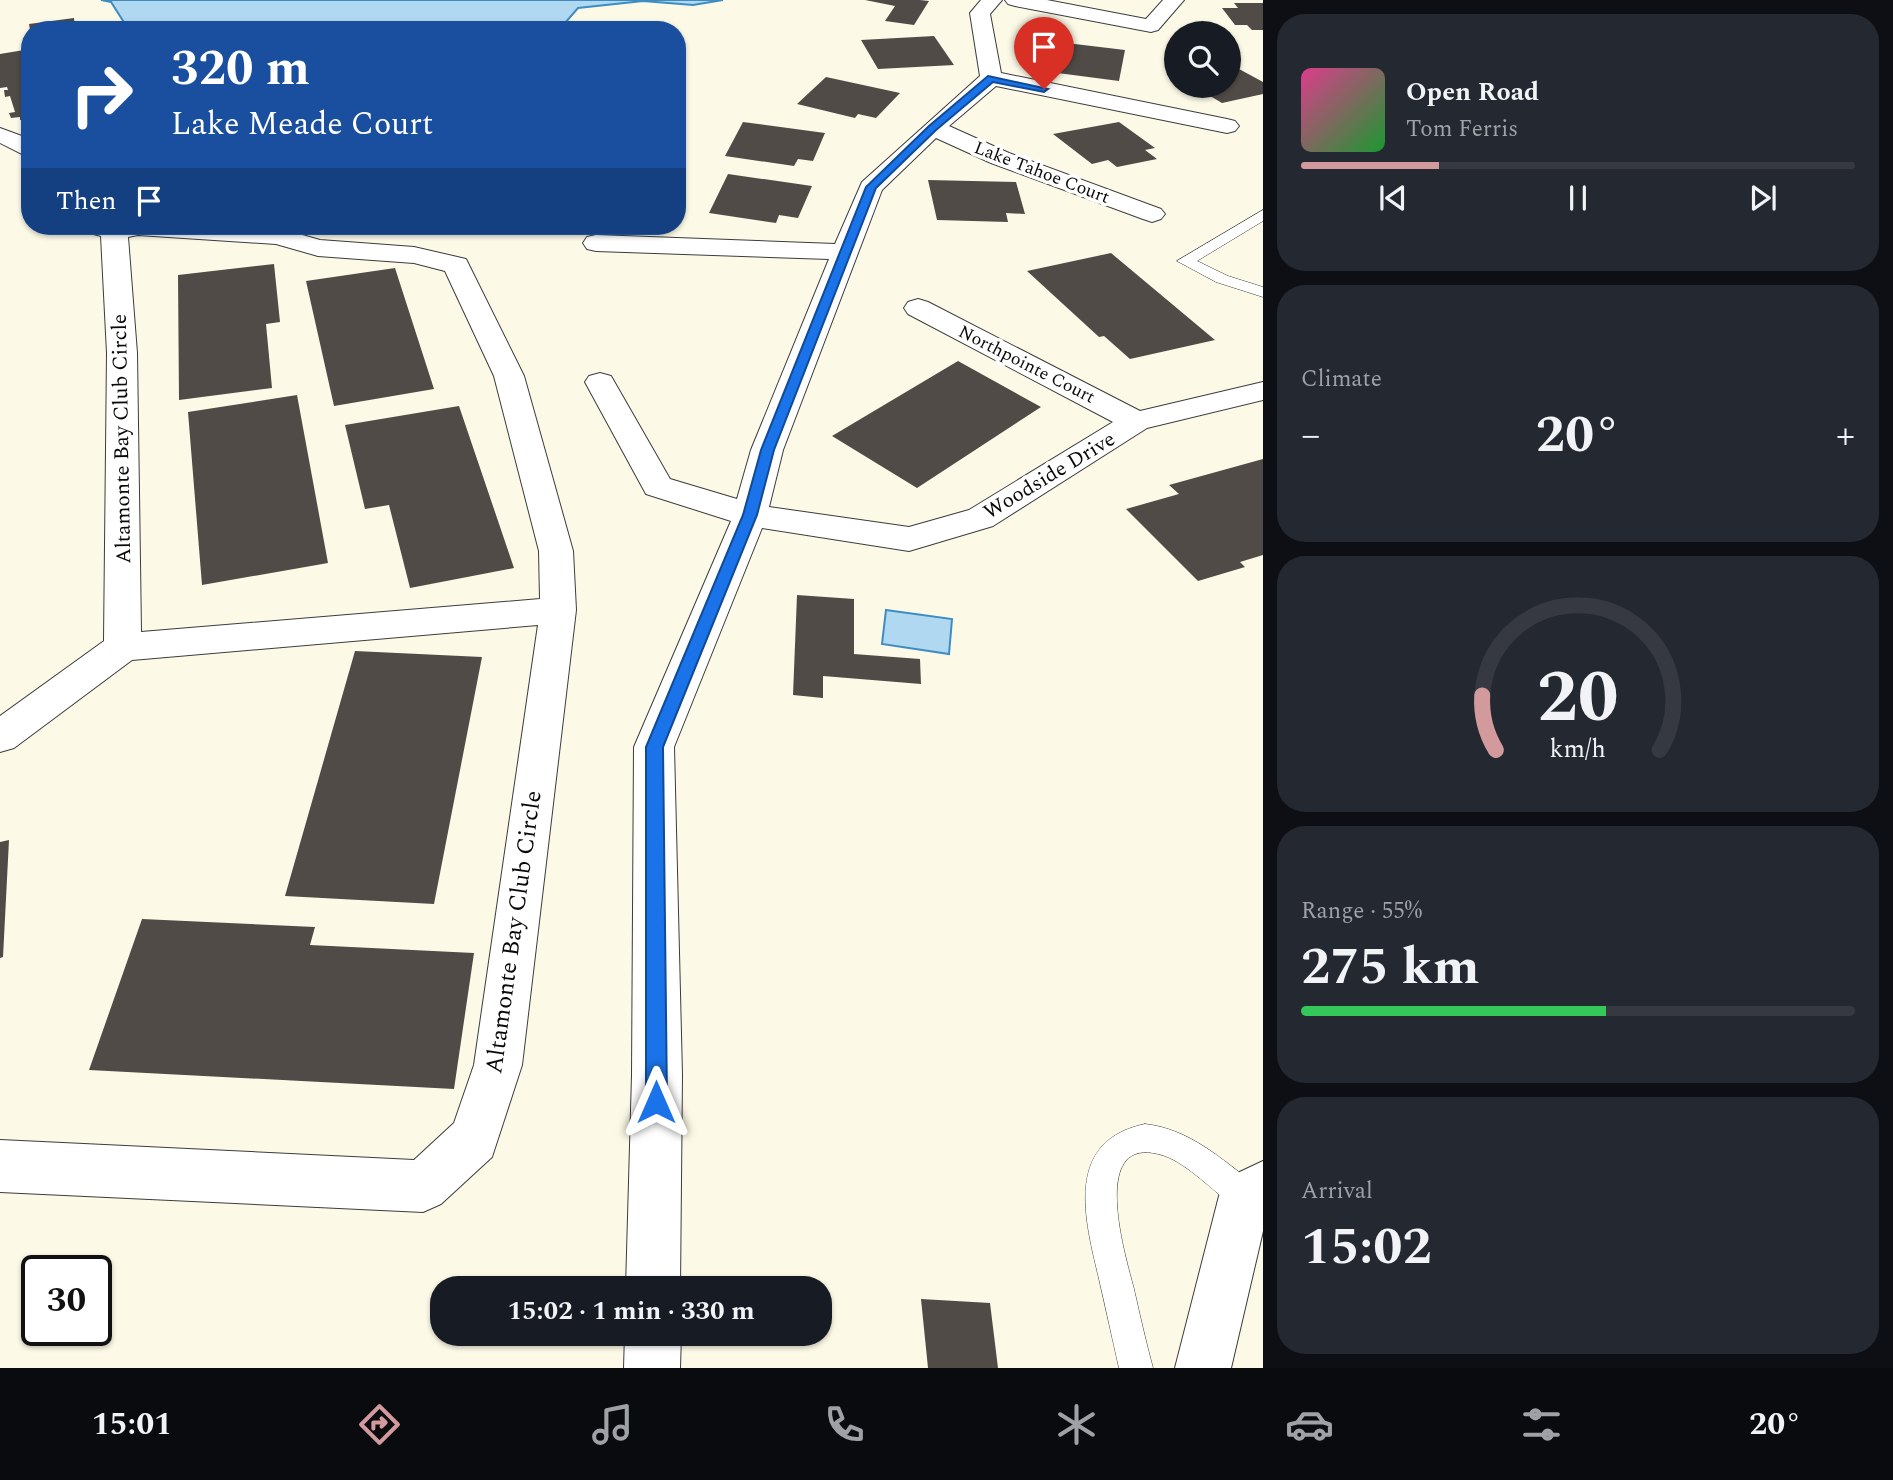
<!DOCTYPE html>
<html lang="en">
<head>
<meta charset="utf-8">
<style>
	:root { --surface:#171b24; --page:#242831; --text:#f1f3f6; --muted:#9ea1a6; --line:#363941; --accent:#d39a9e }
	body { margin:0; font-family:Spectral,serif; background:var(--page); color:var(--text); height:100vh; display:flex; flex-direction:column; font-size:26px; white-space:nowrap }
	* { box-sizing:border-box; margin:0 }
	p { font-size:23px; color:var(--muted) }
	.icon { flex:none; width:38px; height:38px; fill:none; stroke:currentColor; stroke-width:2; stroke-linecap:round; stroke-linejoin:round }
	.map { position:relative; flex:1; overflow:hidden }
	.side { display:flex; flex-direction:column; gap:14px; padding:14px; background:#0d0f14; width:630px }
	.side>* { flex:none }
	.banner { position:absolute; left:21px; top:21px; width:665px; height:214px; border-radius:28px; box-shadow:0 2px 5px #0004; background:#1a4fa0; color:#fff; overflow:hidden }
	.controls { position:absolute; left:1164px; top:21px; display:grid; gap:14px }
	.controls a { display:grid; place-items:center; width:77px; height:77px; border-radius:50%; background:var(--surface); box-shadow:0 2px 5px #0004; font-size:35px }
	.speed { position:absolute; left:21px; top:1255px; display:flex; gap:14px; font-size:35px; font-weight:700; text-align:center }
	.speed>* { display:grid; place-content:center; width:91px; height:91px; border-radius:50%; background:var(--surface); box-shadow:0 2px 5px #0004; line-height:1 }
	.speed .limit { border:4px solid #111; border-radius:10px; background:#fff; color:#111 }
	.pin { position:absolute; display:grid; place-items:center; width:60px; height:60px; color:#fff; margin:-72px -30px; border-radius:50% 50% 50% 0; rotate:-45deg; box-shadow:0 0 7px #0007 }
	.pin .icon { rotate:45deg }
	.me { position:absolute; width:77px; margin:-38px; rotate:0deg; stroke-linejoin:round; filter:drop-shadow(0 0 5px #0008) }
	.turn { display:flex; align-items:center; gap:24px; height:147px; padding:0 35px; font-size:32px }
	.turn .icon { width:91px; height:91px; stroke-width:2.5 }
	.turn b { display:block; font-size:49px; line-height:60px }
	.then { display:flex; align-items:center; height:66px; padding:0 35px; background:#0003; gap:14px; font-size:26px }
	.big { font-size:52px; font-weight:700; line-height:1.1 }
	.side .card { flex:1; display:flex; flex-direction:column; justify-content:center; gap:10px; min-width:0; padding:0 24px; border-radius:28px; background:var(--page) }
	.side .dial { align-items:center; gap:0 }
	.dial svg { height:182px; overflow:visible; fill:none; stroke:var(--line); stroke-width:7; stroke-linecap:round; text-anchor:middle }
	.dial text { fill:var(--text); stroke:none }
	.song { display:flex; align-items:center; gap:21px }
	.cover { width:84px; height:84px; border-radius:10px; background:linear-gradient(135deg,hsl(330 70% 55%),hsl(130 70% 35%)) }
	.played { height:7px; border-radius:4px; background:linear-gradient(90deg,var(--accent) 25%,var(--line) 25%) }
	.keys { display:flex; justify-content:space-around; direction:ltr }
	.heat { display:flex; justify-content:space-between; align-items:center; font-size:38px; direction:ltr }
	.charge { height:10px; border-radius:5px; background:linear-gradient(90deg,#34c759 55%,var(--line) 0) }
	.trip { position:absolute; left:430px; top:1276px; width:402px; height:70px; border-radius:28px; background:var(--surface); box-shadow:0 2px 5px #0004; font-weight:700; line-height:70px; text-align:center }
	.tab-bar { display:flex; height:112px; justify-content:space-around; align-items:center; background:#090b0e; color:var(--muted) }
	.tab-bar .icon { width:49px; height:49px }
	.tab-bar .on { color:var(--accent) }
	.tab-bar b { font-size:32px; color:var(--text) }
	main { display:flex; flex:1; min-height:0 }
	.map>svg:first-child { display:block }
</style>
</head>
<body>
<main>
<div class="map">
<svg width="1263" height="1368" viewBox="0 0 1263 1368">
	<rect width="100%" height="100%" fill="#fdf9e7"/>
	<!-- water -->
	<path fill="#b0d9f1" stroke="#3d8dc2" stroke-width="2" d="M101,0h622l-30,5 -50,-4 -65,7 -19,22h-435l1,-6 -14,-22z
		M886,610l66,9 -3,35 -67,-10z"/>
	<!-- building -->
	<path fill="#514b47" d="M865,0h55l9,1 -15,24 -29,-4 10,-15z
		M1234,3h29v27h-11l-5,-5h-12l-13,-17h16z
		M74,18l1,12h-45l-1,-6z
		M934,36l20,29 -76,4 -17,-29z
		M1058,42l67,8 -6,31 -69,-9z
		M30,49v70l-10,1v-3l-9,1 -2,-5 6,-1 -5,-16 -5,1 -1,-7h4l-1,-3 -7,1v-34z
		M1228,63l35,19v12l-41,9 -29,-17h35z
		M826,77l74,16 -24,25 -18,-4 -3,4 -58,-14z
		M743,122l82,11 -12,28 -15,-2 -4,7 -69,-10z
		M1119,122l36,26 -10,2 12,9 -40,8 -9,-7 -16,4 -39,-30z
		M728,174l84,12 -14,32 -19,-3 -3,8 -67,-10z
		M928,180l88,2 9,32 -19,-1 2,9 -71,-2z
		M391,226h53l-2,4 -51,-2z
		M1111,253l104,87 -85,19 -26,-23 -5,1 -72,-66z
		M274,264l6,58 -14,2 6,64 -93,12 -1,-125z
		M395,268l39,121 -100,17 -28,-125z
		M958,361l83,46 -124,81 -85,-52z
		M297,395l31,168 -126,22 -14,-173z
		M459,406l55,162 -104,20 -21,-83 -24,4 -20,-84z
		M1263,459v96l-23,7 5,5 -47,14 -72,-72 53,-15 -10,-9z
		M797,595l57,4v55l66,5 1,25 -98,-8v22l-30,-3z
		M355,651l127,6 -48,247 -149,-8z
		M9,840l-6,117 -3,1v-116z
		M142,919l173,8 -5,18 164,8 -20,136 -365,-19z
		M921,1299l69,4 8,65h-70z"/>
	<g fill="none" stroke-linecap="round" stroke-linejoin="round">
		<!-- service casing -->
		<g stroke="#3c3c3c" stroke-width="1">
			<path id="service" d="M1263,210v11l-66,40 31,15 35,11v10l-47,-15 -39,-21z
				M1145,1124c45,5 76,35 111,61l4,11 -4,11 -11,4 -11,-4c-19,-15 -47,-43 -69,-51 -79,-27 -39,102 -31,133 6,27 12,53 19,79h-34c-7,-30 -13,-59 -20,-89 -14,-59 -36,-138 46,-155z"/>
		</g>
		<!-- minor casing -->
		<g stroke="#3c3c3c" stroke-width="2">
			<path id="minor" d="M981,0h21l-12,14 11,59 226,46 8,2 4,5 -4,5 -8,2 -231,-47 -47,40 60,27 152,56 4,5 -4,5 -9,3 -9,-3 -152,-56 -55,-25 -54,52 -99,260 -14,57 140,20 60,-17 144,-88 -205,-108 -4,-6 4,-6 10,-3 10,3 212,109 123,-29v18l-116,28 -154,98 -84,25 -147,-23 -88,219 8,328 -2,213h-54l6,-213 2,-328 97,-226 -85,-27 -61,-112 4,-6 11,-3 11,3 59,103 67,20 14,-49 78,-191 -233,-8 -9,-2 -4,-6 4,-6 9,-2 239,9 27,-62 118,-106 -10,-63z
				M1005,0h42l99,19 17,-19h21l-26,30 -7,2 -136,-26 -7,-2z
				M0,128l30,11v19l-30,-15z
				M82,226l196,2 42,12 94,7 52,12 58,117 49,175 3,59 -54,455 -30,92 -51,47 -18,8 -423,-20v-52l414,20 40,-37 20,-58 64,-440 -406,35 -118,88 -14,4v-36l104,-75 3,-288 -6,-117 -15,-4zM138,235l138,9 42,12 96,7 31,8 49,105 45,175 1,48 -399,33 -4,-279 -9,-116z
				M1263,1161v70l-32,137h-56l44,-172 8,-18z
				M625,1334h56l-1,34h-56z"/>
		</g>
		<!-- service -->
		<use href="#service" fill="#fff" fill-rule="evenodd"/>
		<!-- minor -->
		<use href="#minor" fill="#fff" fill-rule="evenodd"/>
	</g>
	<!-- route -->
	<path fill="#1a73e8" stroke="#114b97" stroke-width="2" d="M988,76l60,13 -4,3 -51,-10 -57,48 -60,58 -102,262 -17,65 -94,232 4,355 -3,7 -8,3 -7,-3 -3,-7v-355l97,-232 18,-65 105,-263 63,-61z"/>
	<g text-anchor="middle" stroke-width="7" stroke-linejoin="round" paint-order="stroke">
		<!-- far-street labels -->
		<g font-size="18" fill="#090909" stroke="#fff">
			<text transform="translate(1042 172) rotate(21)" y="6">Lake Tahoe Court</text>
			<text transform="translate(1027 364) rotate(27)" y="6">Northpointe Court</text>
		</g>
		<!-- street labels -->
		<g font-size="21" fill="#090909" stroke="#fff">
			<text transform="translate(121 439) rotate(-91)" y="7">Altamonte Bay Club Circle</text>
			<text transform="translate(1049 475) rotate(-31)" y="7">Woodside Drive</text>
		</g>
		<!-- near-street labels -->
		<g font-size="24" fill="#090909" stroke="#fff">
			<text transform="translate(513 932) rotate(-82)" y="8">Altamonte Bay Club Circle</text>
		</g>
	</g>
</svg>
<div class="controls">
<a><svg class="icon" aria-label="search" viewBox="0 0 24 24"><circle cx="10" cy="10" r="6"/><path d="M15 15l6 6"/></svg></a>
</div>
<div class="speed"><div class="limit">30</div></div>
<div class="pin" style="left:1044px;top:89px;background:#d93025"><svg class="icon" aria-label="arrive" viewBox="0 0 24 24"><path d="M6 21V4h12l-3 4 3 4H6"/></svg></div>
<svg class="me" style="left:656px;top:1102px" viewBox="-20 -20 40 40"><path d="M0-17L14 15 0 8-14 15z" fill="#1a73e8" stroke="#fff" stroke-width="4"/></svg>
<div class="trip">15:02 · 1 min · 330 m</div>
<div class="banner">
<div class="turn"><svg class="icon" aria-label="right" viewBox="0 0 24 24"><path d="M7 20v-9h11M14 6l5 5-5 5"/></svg><div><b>320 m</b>Lake Meade Court</div></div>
<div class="then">Then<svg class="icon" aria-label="arrive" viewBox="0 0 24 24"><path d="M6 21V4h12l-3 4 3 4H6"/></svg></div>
</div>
</div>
<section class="side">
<div class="card">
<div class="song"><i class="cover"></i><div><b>Open Road</b><p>Tom Ferris</p></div></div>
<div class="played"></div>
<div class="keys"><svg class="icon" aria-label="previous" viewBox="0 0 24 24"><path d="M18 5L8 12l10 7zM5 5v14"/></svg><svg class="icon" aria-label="pause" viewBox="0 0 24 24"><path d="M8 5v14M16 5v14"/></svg><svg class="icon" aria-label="next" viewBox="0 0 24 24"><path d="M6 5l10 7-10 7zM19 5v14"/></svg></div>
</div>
<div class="card"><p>Climate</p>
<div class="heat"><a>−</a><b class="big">20°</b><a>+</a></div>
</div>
<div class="card dial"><svg viewBox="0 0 100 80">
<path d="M14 69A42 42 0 1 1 86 69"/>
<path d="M14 69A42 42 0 0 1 8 45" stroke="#d39a9e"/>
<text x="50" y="56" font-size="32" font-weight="700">20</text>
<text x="50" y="72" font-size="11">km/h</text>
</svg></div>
<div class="card"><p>Range · 55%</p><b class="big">275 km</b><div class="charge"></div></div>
<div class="card"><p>Arrival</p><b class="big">15:02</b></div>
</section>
</main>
<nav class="tab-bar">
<b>15:01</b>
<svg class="icon on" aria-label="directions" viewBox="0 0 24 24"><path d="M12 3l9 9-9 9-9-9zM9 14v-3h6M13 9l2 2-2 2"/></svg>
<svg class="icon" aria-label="music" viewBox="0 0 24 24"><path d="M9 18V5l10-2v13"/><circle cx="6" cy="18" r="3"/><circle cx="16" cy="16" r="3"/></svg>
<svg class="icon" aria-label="phone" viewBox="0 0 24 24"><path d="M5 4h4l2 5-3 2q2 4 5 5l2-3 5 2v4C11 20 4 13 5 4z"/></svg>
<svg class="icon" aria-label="climate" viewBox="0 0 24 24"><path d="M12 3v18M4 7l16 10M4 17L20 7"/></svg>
<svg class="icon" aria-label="car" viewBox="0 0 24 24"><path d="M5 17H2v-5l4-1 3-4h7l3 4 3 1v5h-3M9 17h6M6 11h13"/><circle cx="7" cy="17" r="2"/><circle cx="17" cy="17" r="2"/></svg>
<svg class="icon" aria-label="filters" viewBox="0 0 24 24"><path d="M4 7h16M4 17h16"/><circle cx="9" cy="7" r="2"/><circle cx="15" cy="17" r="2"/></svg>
<b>20°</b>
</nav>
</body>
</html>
